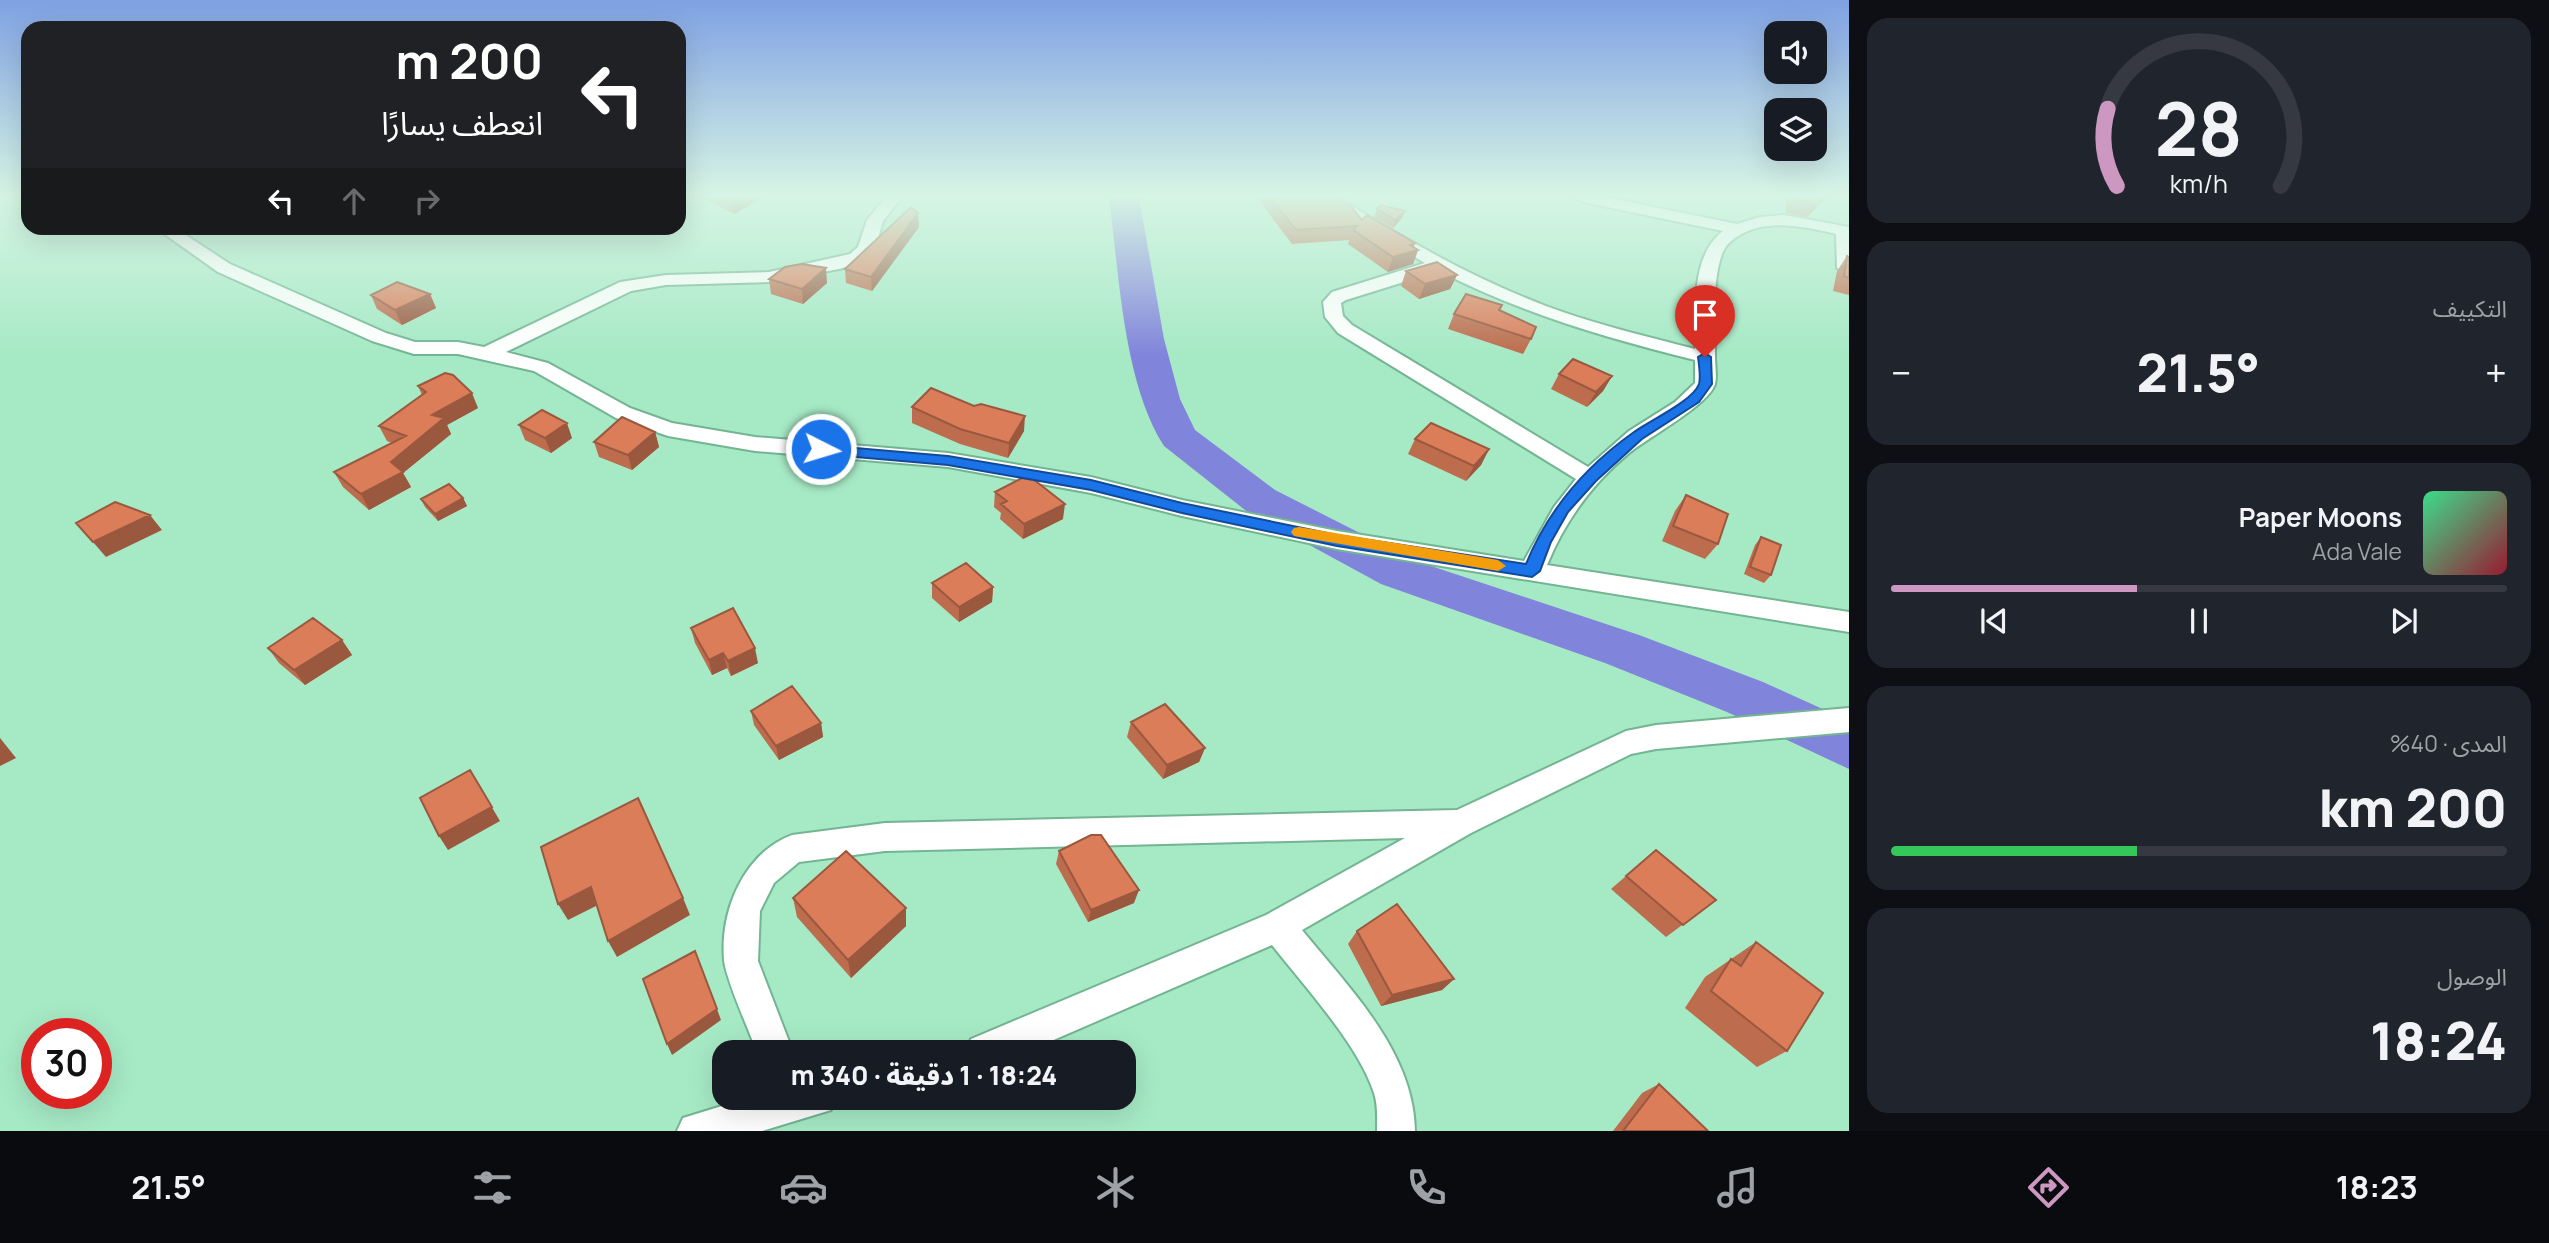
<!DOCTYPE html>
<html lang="ar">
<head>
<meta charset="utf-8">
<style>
	:root { --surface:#171b24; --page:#20242c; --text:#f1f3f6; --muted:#9ea1a6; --line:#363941; --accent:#cc97c1 }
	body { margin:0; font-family:Manrope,"Noto Sans Arabic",sans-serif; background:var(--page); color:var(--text); direction:rtl; height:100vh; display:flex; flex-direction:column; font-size:26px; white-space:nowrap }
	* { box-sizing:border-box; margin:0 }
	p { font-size:23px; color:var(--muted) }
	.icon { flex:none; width:38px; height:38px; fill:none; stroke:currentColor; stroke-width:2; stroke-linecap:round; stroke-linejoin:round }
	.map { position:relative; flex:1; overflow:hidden; direction:ltr }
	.side { display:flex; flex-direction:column; gap:18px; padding:18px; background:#0d0f14; width:700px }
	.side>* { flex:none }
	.banner { position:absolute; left:21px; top:21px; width:665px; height:214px; border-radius:21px; box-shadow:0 7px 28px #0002; direction:rtl; background:#202124; color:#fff; overflow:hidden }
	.controls { position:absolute; left:1764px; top:21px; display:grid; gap:14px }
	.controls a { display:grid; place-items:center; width:63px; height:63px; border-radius:14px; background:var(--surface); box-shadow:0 7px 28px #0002; font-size:35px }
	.speed { position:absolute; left:21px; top:1018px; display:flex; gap:14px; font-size:35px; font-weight:700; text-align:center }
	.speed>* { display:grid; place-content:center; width:91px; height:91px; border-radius:50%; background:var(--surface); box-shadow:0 7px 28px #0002; line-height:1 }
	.speed .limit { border:10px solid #d22; background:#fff; color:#111 }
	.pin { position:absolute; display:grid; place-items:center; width:60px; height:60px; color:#fff; margin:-72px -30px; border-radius:50% 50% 50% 0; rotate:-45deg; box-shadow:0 0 7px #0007 }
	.pin .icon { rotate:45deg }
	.me { position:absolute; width:77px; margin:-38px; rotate:95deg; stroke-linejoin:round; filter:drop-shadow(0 0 5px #0008) }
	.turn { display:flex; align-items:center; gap:24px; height:147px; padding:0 28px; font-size:32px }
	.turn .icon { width:91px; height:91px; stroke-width:2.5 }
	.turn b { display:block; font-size:49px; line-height:60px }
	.lanes { display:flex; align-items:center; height:66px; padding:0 28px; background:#0003; justify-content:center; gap:35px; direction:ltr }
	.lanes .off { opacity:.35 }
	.big { font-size:52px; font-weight:800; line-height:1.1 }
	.side .card { flex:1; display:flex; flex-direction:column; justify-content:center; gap:10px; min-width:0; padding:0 24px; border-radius:21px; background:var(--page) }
	.side .dial { align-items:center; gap:0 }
	.dial svg { height:182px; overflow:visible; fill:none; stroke:var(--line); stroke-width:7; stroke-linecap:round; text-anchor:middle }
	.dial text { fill:var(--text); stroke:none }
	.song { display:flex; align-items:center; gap:21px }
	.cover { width:84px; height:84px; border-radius:10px; background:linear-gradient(135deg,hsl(150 70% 55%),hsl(350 70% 35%)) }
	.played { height:7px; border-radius:4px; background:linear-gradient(90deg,var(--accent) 40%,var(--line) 40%) }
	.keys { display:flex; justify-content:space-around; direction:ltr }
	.heat { display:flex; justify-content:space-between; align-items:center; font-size:38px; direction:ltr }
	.charge { height:10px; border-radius:5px; background:linear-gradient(90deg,#34c759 40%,var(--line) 0) }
	.trip { position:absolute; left:712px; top:1040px; width:424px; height:70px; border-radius:21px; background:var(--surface); box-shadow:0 7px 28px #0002; font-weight:800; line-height:70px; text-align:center; direction:rtl }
	.tab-bar { display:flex; height:112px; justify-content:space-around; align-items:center; background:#090b0e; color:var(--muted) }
	.tab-bar .icon { width:49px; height:49px }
	.tab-bar .on { color:var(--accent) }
	.tab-bar b { font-size:32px; color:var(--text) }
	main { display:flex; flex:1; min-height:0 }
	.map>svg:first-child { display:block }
</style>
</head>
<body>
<main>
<section class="side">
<div class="card dial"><svg viewBox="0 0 100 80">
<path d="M14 69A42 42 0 1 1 86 69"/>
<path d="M14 69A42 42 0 0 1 10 35" stroke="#cc97c1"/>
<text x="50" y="56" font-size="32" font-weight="700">28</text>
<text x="50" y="72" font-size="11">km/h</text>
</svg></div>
<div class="card"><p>التكييف</p>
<div class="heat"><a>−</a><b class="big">21.5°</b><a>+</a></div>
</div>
<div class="card">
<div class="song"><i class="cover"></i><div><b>Paper Moons</b><p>Ada Vale</p></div></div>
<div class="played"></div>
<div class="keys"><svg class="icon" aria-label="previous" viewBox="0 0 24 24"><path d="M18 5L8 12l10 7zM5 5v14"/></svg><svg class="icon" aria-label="pause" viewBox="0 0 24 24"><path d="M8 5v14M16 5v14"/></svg><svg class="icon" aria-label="next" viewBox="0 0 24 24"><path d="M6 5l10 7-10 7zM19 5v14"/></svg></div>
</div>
<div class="card"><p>المدى · 40%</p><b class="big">200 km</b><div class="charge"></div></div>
<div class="card"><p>الوصول</p><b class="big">18:24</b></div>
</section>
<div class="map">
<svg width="1849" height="1131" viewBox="0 0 1849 1131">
	<rect width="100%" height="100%" fill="#a6e9c5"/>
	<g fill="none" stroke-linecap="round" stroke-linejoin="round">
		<!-- river -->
		<path fill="#8184db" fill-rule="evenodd" d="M1109,197h30l25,142 16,60 15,31 80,60 138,70 226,75 124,47 86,39v48l-122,-57 -122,-49 -224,-79 -136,-74 -81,-64c-41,-64 -45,-174 -55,-249z"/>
		<!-- street casing -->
		<g stroke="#73b492" stroke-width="4">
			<path id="street" d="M886,197h16l-19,24 -8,28 -13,13 -23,7 -70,13 -103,3 -35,6 -125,61 42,11 82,45 42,15 83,14 193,16 143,24 91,23 155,31 187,30 30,-54 22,-28 -238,-146 -13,-16 -2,-15 9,-10 93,-29 -82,-48 -24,-18h19c66,42 134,81 208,109 48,18 99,30 149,43 1,-38 -5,-93 28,-118l-140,-29 -8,-5h30l132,27 23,-7 24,-2 65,12v47l-12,-6 -1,-34c-36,-8 -77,-18 -107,9 -19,18 -14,89 -14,114 0,8 2,20 0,27 -6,21 -68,54 -87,70 -36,30 -63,67 -81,111l302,47v20l-512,-83 -155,-33 -91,-23 -143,-26 -193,-16 -87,-15 -52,-18 -82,-47 -76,-17h-44l-42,-13 -154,-69 -62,-44h19l55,36 156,69 29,9h43l26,5 136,-65 46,-7 103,-3 81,-18 8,-7 9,-27zM1439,271c82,42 167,67 256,89v23l-20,19 -46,29 -41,36 -236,-142 -9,-9 -2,-13 5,-3z
				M1849,708v24l-193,17 -25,5 -160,79 -169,97c47,58 112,122 113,201h-38c0,-12 1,-26 -3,-38 -16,-49 -70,-107 -102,-148l-246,107h-60l5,-13 295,-124 139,-77 -520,13 -86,11 -25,21 -14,28 -2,50 35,91h-36c-8,-22 -31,-72 -33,-92 -4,-50 20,-107 68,-125l93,-12 572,-13 169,-79 30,-6z
				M751,1097h85l-5,13 -69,21h-85l6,-13z"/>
		</g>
		<!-- street -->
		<use href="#street" fill="#fff" fill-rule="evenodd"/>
	</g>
	<!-- wall -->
	<path fill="#bd6c4d" d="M701,197h61v1l-28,16z
		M1259,197h76l27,23 53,23 -1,4 4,3 -5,14 -25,8 -40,-28 1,-4 -57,4 -34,-45z
		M1785,197h42l-20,20 -21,-4z
		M1377,209l28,2 -3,7 -9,10 -19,-11z
		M919,227l-47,64 -26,-8 -1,-14z
		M1847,256l2,1v38l-16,-4 4,-20z
		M1406,271l51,4 -7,14 -31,10 -18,-13z
		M769,279l58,4 -24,21 -32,-10z
		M430,294l6,14 -34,17 -25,-16 -6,-14z
		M1500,310l31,29 -8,15 -75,-25 6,-15z
		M1559,374l53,2 -9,15 -16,16 -36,-18z
		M418,386l60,22 -31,17 4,9 -48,39 8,14 -42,23 -26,-23 -9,-15 58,-29 -5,-2 -8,-15 43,-31z
		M912,407l112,24 -16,27 -48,-14 -48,-21z
		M519,425l53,13 -21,15 -26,-13z
		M655,432l4,15 -27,23 -33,-13 -5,-15z
		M1415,439l74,10 -8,16 -15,16 -58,-27z
		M995,492l68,27 -40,20 -23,-20 1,-6 -7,-6z
		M1686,495l32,49 -13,15 -43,-18 13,-30z
		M463,498l4,8 -29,15 -13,-14 -4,-8z
		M1761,537l10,38 -7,8 -20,-9 11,-29z
		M932,583l61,4 -1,15 -33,20 -27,-24z
		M691,628l67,35 -27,13 -4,-8 -15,7 -17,-32z
		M342,640l10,15 -47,30 -26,-22 -11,-15z
		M751,711l70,12 2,14 -44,23 -25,-35z
		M1131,722l74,26 -6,14 -36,17 -36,-42z
		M1656,850l60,50 -50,37 -55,-48z
		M1059,851l75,52 -46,19 -32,-58z
		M793,898l113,28 -55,52 -54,-61z
		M1357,931l97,48 -12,11 -61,16 -33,-62z
		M1756,942l31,109 -30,16 -72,-59 20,-31z
		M1659,1084l49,47h-95l29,-38z"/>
	<!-- shaded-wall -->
	<path fill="#9a583f" d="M737,197h25v1l-28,16 -2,-14z
		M1822,197h5l-20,20 9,-14z
		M1405,211l-3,7 -9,10 2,-8z
		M918,213l1,14 -47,64 -1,-14z
		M1415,243l-3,9 6,-2 -5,14 -25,8 5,-15 17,-12z
		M826,268l1,15 -24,21 -1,-15z
		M1457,275l-7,14 -31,10 6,-15z
		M430,294l6,14 -34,17 -7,-15z
		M1612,376l-9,15 -16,16 9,-15z
		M472,393l6,15 -31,17 4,9 -48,39 8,14 -42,23 -8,-16 71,-79z
		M1025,416l-1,15 -16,27 1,-15z
		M567,423l5,15 -21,15 -6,-15z
		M655,432l4,15 -27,23 -4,-15z
		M1489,449l-8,16 -15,16 8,-15z
		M463,498l4,8 -29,15 -3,-7z
		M1065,504l-2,15 -40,20 1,-15z
		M150,515l12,15 -56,27 -13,-15z
		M993,587l-1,15 -33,20v-15z
		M342,640l10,15 -47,30 -11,-15z
		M755,648l3,15 -27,13 -3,-15z
		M723,653l4,15 -15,7 -3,-15z
		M821,723l2,14 -44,23 -3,-14z
		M0,738l16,20 -16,8z
		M1205,748l-6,14 -36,17 4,-14z
		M470,770l30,51 -52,29 -9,-14z
		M591,887l9,17 -32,16 -10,-16z
		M1139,890l-5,13 -46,19 3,-12z
		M683,898l7,17 -73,42 -9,-16z
		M906,908v18l-55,52 -3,-18z
		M700,963l21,57 -49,35 -5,-11z
		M1454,979l-12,11 -61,16 11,-11z"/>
	<!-- building -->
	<path fill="#dc7d5a" stroke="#9a583f" stroke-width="2" d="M726,197h11l-5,3z
		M1270,197h65l16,9 11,14 5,-5 48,28 -5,2 8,5 -25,7 -40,-27 4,-4 -61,4z
		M1795,197h27l-6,6 -20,-4z
		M1381,205l24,6 -10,9 -18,-11z
		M911,207l7,6 -47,64 -26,-8z
		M1847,256l2,1v21l-5,-2z
		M1437,262l20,13 -32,9 -19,-13z
		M802,264l24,4 -24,21 -33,-10 16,-12z
		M397,282l33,12 -35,16 -24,-15z
		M1466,294l36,11 -3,5 37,17 -5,12 -77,-25z
		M1573,359l39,17 -16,16 -37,-18z
		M445,373l8,2 19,18 -40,22 12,3 -53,44 12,10 -42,22 -27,-22 72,-36 -27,-10 47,-34 -8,-6z
		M931,388l43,18 7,-2 44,12 -16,27 -49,-14 -48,-22z
		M542,410l25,13 -22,15 -26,-13z
		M622,417l33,15 -27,23 -34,-13z
		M1431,423l58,26 -15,17 -59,-27z
		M1028,475l37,29 -41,20 -23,-20 6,-3 -12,-9z
		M449,484l14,14 -28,16 -14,-15z
		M1686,495l42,19 -10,30 -45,-18z
		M115,502l35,13 -57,27 -17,-19z
		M1761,537l20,8 -10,30 -21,-8z
		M966,563l27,24 -34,20 -27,-24z
		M733,608l22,40 -27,13 -5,-8 -14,7 -18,-32z
		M313,618l29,22 -48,30 -26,-22z
		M792,686l29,37 -45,23 -25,-35z
		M1165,704l40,44 -38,17 -36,-43z
		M470,770l22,37 -53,29 -19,-38z
		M638,798l45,100 -75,43 -17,-54 -33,17 -17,-57z
		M1091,835h10l38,55 -48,20 -32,-59z
		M1656,850l60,50 -33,25 -57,-49z
		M846,851l60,57 -58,52 -55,-62z
		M1397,904l57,75 -62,16 -35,-64z
		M1756,942l67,51 -36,58 -76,-60 20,-32 10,7z
		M695,951l22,58 -50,35 -24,-65z
		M1659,1084l49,47h-85z"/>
	<!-- sky -->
	<linearGradient id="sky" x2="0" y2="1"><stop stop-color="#7fa1e3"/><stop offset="0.55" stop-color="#d7f5e5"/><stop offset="1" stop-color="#d7f5e5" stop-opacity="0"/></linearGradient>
	<rect width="1849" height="355" fill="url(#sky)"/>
	<!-- route -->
	<path fill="#1a73e8" stroke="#114b97" stroke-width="2" d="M1705,353l6,4 1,27 -13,18 -57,37 -46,42 -28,31 -17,30 -11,29 -8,6 -195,-31 -155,-33 -91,-23 -143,-25 -127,-11 -7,-5 7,-4 127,11 143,24 91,23 155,32 189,29c22,-54 60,-98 108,-132 15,-11 59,-31 65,-48 2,-7 0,-19 -1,-27z"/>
	<!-- slow -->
	<path fill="#f59e0b" d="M1299,527l199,33 8,6 -8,5 -204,-35 -3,-4 3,-4z"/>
</svg>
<div class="controls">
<a><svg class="icon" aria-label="sound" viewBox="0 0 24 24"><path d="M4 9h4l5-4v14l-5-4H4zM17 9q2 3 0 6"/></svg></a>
<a><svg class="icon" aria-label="layers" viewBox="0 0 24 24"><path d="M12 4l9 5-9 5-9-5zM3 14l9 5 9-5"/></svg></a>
</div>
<div class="speed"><div class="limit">30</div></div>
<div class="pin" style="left:1705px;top:357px;background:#d93025"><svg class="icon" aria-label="arrive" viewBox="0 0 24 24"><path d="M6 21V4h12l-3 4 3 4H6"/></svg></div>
<svg class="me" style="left:821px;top:449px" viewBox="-20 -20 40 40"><circle r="17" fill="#1a73e8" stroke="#fff" stroke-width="3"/><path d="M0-11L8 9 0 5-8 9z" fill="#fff"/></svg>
<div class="trip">18:24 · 1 دقيقة · 340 m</div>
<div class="banner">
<div class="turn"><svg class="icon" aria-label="left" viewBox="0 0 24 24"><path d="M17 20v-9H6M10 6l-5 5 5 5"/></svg><div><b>200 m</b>انعطف يسارًا</div></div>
<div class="lanes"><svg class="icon" aria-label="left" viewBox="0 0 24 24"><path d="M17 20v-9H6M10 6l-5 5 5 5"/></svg><svg class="icon off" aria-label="ahead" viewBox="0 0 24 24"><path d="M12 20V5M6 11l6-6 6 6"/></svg><svg class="icon off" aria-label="right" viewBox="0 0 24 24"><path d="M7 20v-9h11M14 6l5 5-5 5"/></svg></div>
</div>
</div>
</main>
<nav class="tab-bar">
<b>18:23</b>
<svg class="icon on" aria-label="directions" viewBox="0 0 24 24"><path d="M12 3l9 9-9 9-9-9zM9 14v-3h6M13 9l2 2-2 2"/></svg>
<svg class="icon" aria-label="music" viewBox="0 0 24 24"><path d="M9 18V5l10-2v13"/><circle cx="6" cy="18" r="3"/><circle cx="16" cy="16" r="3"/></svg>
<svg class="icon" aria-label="phone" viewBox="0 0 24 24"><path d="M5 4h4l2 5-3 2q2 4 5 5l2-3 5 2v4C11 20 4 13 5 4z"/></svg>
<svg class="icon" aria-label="climate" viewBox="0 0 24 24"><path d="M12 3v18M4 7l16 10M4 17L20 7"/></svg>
<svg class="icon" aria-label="car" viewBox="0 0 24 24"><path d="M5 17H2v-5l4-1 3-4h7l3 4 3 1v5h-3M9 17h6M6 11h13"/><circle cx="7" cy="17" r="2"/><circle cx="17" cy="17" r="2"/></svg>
<svg class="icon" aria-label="filters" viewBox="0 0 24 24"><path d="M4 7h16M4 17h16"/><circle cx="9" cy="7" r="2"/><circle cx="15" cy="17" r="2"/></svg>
<b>21.5°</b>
</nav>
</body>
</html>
